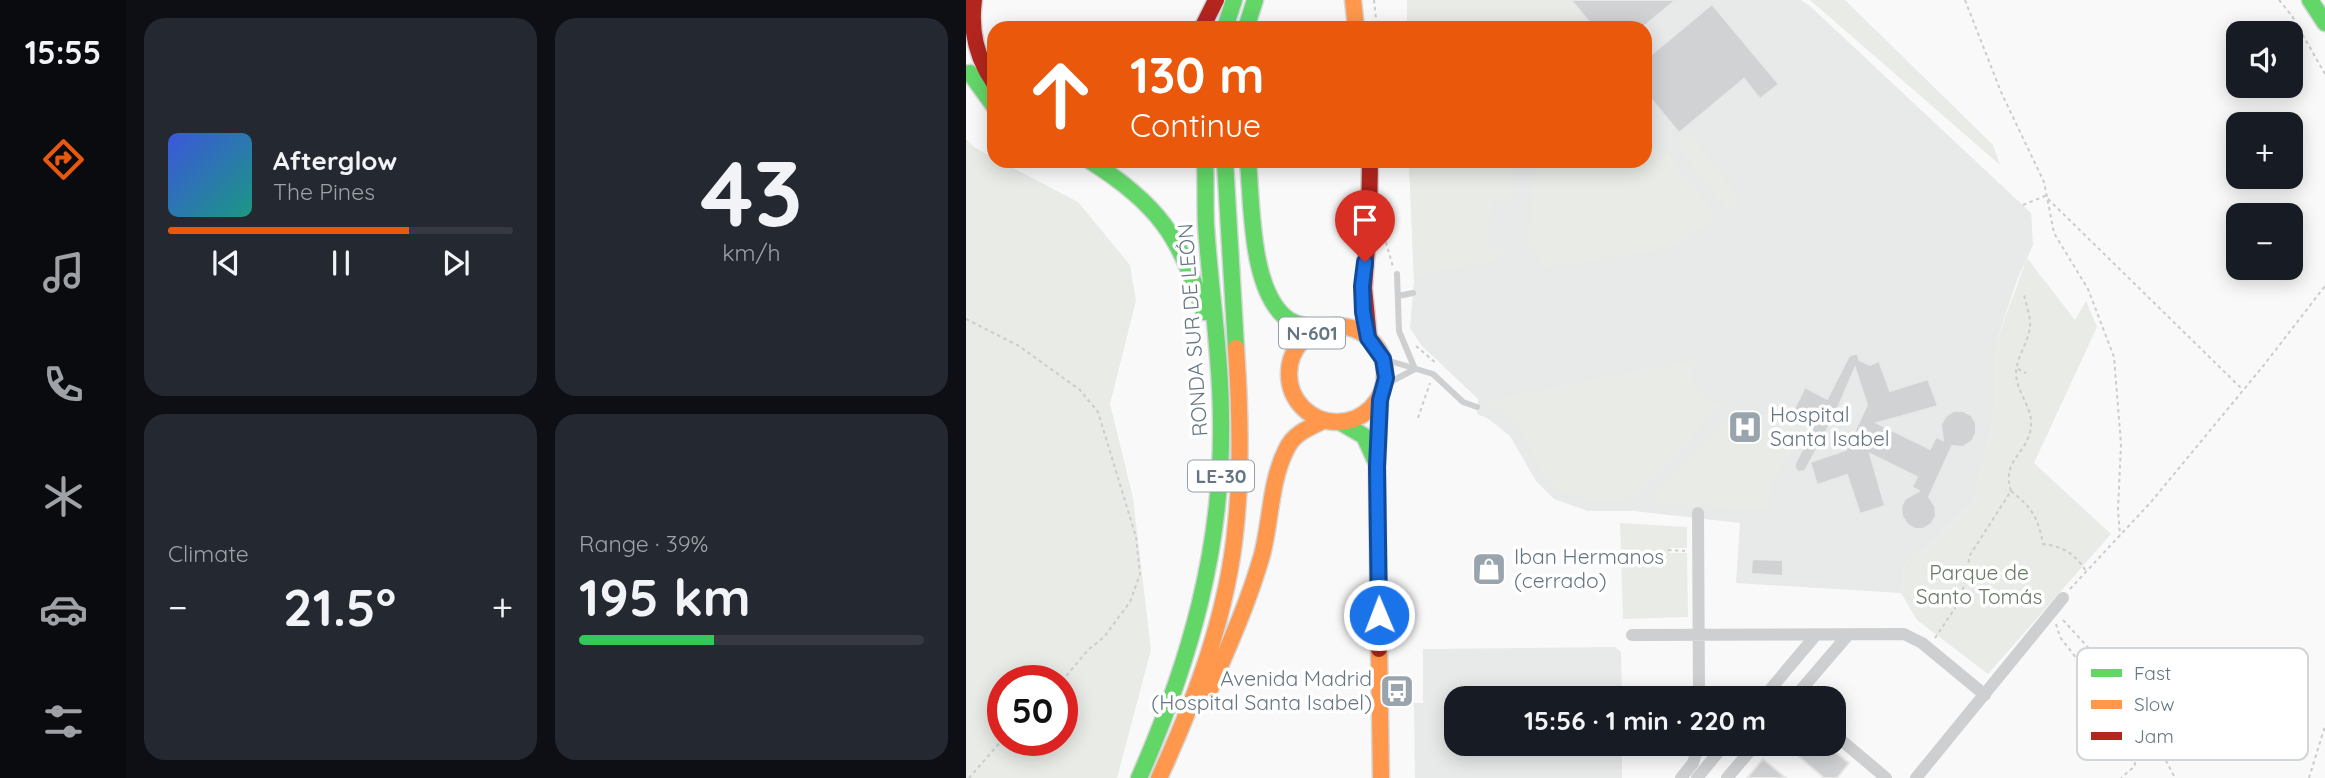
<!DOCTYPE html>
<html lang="en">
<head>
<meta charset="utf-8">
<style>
	:root { --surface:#171b24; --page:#242831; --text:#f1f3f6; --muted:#9ea1a6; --line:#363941; --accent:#ea580c }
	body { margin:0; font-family:Quicksand,sans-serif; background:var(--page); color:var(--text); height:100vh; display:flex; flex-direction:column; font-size:26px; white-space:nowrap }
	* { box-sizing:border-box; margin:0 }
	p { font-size:23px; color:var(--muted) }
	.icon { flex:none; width:38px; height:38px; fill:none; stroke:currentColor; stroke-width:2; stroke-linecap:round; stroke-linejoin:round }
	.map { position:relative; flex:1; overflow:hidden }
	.sheet { display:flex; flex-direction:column; gap:18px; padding:18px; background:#0d0f14; width:840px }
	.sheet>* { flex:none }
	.top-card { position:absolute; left:21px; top:21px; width:665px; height:147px; border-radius:21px; box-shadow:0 4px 18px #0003; background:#ea580c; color:#fff; overflow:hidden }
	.tools { position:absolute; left:1260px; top:21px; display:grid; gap:14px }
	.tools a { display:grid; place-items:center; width:77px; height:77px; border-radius:14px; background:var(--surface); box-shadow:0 4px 18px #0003; font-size:35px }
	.speed { position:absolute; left:21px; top:665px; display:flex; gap:14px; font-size:35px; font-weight:700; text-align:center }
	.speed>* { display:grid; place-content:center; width:91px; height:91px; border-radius:50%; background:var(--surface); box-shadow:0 4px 18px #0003; line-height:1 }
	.speed .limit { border:10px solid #d22; background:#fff; color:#111 }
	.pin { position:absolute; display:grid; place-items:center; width:60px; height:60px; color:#fff; margin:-72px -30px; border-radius:50% 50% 50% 0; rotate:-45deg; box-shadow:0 0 7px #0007 }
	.pin .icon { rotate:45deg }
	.me { position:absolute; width:77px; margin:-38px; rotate:359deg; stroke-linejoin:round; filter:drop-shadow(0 0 5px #0008) }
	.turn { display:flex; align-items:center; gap:24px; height:147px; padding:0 28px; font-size:32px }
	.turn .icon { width:91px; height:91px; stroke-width:2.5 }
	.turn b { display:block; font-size:49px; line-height:60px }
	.big { font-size:52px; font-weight:700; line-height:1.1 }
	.sheet .widget { flex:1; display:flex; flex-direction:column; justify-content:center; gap:10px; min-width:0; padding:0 24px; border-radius:21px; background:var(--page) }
	.sheet .dial { align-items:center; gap:0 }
	.dial b { font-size:91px; line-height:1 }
	.song { display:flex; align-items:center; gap:21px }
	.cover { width:84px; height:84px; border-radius:10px; background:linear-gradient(135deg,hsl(230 70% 55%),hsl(170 70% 35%)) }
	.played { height:7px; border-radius:4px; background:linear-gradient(90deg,var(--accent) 70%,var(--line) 70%) }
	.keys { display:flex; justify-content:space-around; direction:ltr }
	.heat { display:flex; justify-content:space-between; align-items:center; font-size:38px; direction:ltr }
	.charge { height:10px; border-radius:5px; background:linear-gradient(90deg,#34c759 39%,var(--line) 0) }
	.sheet .tiles { flex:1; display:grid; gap:18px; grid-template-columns:repeat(2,1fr) }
	.trip { position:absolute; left:478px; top:686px; width:402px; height:70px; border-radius:21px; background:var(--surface); box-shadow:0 4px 18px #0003; font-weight:700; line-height:70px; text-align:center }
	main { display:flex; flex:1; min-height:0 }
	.menu { display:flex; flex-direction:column; width:126px; justify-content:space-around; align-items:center; background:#090b0e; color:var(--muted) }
	.menu .icon { width:49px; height:49px }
	.menu .active { color:var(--accent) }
	.menu b { font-size:32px; color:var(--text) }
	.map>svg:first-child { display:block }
</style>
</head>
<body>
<main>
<nav class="menu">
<b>15:55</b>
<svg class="icon active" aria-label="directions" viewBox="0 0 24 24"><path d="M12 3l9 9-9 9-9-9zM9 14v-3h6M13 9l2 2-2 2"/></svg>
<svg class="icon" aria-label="music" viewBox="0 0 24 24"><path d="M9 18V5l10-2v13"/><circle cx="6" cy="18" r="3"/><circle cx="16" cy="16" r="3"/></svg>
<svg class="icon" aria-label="phone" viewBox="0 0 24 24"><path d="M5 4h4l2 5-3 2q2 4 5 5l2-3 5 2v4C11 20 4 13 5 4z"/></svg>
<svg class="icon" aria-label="climate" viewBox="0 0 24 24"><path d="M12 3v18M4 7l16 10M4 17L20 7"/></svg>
<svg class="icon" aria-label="car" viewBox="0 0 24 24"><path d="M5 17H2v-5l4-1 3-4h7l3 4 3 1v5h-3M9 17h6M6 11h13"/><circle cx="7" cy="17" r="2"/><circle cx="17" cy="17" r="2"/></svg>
<svg class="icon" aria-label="filters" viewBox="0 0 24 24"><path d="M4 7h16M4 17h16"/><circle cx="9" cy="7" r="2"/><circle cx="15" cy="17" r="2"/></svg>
</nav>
<section class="sheet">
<div class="tiles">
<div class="widget">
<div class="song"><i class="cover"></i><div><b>Afterglow</b><p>The Pines</p></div></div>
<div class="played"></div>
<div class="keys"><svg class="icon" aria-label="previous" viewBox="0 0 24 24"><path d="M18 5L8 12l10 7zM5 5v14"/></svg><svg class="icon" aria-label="pause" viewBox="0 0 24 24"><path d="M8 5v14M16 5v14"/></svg><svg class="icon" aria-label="next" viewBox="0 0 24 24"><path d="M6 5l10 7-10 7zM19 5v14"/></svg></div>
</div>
<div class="widget dial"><b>43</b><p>km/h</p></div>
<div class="widget"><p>Climate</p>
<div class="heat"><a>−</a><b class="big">21.5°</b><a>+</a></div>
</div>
<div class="widget"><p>Range · 39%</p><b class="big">195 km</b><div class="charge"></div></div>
</div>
</section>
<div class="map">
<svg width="1359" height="778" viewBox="0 0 1359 778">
	<rect width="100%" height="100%" fill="#f9f9f9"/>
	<!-- built -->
	<path fill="#e8e9e9" d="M441,0h394l9,6 221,207 2,32 -16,35 -21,63 -1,70 -21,88 -49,48 -20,14 -4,30 -165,-10 4,-60 -106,-12h-46l-34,-12 -18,-18 -26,-45 -23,-18 -10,-4 1,-15 -57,-54 -11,-17 4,-48 -5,-119h236v-133h-238z
		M649,647l6,5 1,46h-166v46h166v34h-207l-1,-75h9v-54z"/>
	<!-- green -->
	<path fill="#e8ebe6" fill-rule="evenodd" d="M441,0h164l23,28h-187z
		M844,0h35l148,145 7,20z
		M679,134l17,21h7l45,57 -2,9 -44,28 -123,19 -17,-26 8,-81h109z
		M725,134l49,65 -13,11 -49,-62v-5z
		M0,139l8,8 20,11v3h6l78,41 52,63 6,36 -26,103 23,94 18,152 -34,128h-151zM37,681h59v59h-59z
		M443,161h105l-3,42 -19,-2 -4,47 17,3c-11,19 -55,15 -76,21 -5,2 -10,5 -15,8z
		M1061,258l48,62 11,-19 11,26 -63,136 77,71 -123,140 -71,-54 -16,-27 4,-30 20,-14 49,-48 21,-88 1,-70z
		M734,359l-10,16 18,29 15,-1 -81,88 -18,9 -32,2 -32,-11 -17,-15 -28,-55 -29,-20z
		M812,412l30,14 -37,58 -2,26 -112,-6 -4,-8 72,-74z
		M654,523l67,4v21h-18v5h18l1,64 -65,2z"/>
	<!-- building -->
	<path fill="#d0d2d3" stroke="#e8e8e8" stroke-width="2" d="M605,0h105l-34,28h-48z
		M746,4l67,80 -19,15 -16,-20 -65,54 -34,-41v-49l8,10z
		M887,354h5l1,6 11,5 9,-4 11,30 38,-12 10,27 -61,17 53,26 6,-12 7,3 -2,-16 5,-8 8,-5h9l8,4 5,8v10l-4,8 -9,6 -11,-1 -23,51 6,9 1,10 -5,8 -8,5h-8l-8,-5 -5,-8 -1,-9 4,-8 14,-8 -7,-4 5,-10 -47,-23 15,52 -25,8 -13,-39 -30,10 -7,-23 36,-12 21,-45 -12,-37 -20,47 -30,56 -7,1 -3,-4v-4l19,-39 -23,-10 14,-28 22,12 22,-43z
		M786,559l31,1v16l-32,-2z
		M836,744h23l24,19 -12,15h-13l-29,-25z
		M797,759l23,19h-39z"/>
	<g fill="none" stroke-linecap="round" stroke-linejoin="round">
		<!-- fast casing -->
		<g stroke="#d5d6d7" stroke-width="19">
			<path id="fast" d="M1344,0l15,23
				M259,28l9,-28
				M280,28l9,-28
				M4,73l24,33
				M124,161c67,42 91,76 114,151
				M259,161l11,187
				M282,161c4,42 2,133 41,159 9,6 21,7 31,9
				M376,423l22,13 11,24
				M173,778c51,-116 84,-231 82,-358 0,-66 -11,-130 -15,-195 -1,-22 0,-43 -1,-64"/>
		</g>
		<!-- slow casing -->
		<g stroke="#d5d6d7" stroke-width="19">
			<path id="slow" d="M387,0l3,28
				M323 374a48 48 0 1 1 96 0a48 48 0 1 1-96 0Z
				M413,649l2,129
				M241,696c20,-46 41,-92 55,-141 9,-34 8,-73 24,-105 7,-16 22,-22 37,-29
				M193,778c37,-80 69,-165 77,-254 6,-58 4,-117 0,-176"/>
		</g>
		<!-- jam casing -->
		<g stroke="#d5d6d7" stroke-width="19">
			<path id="jam" d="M8,0c-4,31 2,57 20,83
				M236,28l14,-28
				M403,338l-5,-50 5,-68 1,-59
				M413,649l-2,-182 3,-67"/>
		</g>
		<!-- path -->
		<path stroke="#cbcccd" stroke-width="2" stroke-dasharray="3.5 3.5" stroke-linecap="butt" d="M408,0l3,28
			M999,0l36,92 43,90 10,51 34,56 26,68 7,87 -3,66 2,25
			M1313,0l13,16 33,58
			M1057,205l22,-9 197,193
			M420,242l7,25
			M0,319l53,27 61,44 18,22 38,125 4,37 -10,28 -26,35 -16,13 -26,31
			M450,346l21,18
			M1052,369l8,4
			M452,418l12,-35
			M1045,491c21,17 27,26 32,53 21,3 31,9 43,27
			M702,550l17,1
			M1104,589l81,-87 113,-137 61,-79
			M1097,620l53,58 21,37 16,21 22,42
			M1090,624l4,13 30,39 36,58 8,17 1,15 -14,12
			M969,638l26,-39 9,-44 41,-64c-9,-30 13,-35 19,-59 6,-22 -13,-37 -14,-58 0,-16 12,-31 14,-47 1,-10 -4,-23 -6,-32
			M3,778l34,-39
			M1343,778l16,-52"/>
		<!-- lane -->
		<path stroke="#cecfd0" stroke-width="6" d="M431,274l2,57 16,38
			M432,296l15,-3
			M417,359l50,15 30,28 14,5
			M419,388l9,-8 21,-11"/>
		<!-- street -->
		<path stroke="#cecfd0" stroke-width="12" d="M732,513l1,185
			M666,635l272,-1 18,9 63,52
			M797,698l53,-63
			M828,698l54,-63
			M868,734l52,44
			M715,778l12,-15 6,-19
			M731,778l28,-34
			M761,778l29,-34
			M950,778l147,-180"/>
		<!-- fast -->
		<use href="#fast" stroke="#63d668" stroke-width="16"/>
		<!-- slow -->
		<use href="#slow" stroke="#ff974d" stroke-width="16"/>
		<!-- jam -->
		<use href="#jam" stroke="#b3261e" stroke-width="16"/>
	</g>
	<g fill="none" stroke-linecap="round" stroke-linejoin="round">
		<!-- route casing -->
		<g stroke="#114b97" stroke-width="18">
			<path id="route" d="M399,262l-3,24 1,26 5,26 15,21 3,19 -6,22 -3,67 2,148"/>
		</g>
		<!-- route -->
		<use href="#route" stroke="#1a73e8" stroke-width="12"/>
	</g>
	<!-- icons -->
	<defs>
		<g id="hospital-square" transform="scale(1.75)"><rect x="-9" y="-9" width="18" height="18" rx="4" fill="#99a4ac" stroke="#fff"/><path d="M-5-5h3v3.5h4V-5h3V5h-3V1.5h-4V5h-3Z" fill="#fff"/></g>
		<g id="shop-square" transform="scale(1.75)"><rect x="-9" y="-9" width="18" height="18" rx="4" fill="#99a4ac" stroke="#fff"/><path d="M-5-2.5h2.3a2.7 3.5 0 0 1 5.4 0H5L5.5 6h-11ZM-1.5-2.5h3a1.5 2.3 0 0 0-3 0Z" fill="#fff"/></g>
		<g id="bus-square" transform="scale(1.75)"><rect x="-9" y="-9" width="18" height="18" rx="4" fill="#99a4ac" stroke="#fff"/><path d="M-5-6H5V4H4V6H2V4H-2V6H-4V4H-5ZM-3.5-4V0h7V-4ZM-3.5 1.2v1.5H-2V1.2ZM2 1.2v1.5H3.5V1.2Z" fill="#fff"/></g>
	</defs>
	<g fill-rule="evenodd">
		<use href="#hospital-square" x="779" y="427"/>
		<use href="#shop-square" x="523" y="569"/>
		<use href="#bus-square" x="431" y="691"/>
	</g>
	<g text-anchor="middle" stroke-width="7" stroke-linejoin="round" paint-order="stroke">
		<!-- shield labels -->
		<g fill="#fff" stroke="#939fa8" stroke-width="2">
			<rect x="313" y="317.5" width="66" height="31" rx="5"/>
			<rect x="222" y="460.5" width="66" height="31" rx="5"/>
		</g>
		<g font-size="19" font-weight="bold" fill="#657683">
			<text x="346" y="340">N-601</text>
			<text x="255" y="483">LE-30</text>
		</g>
		<!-- street labels -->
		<g font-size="21" fill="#657683" stroke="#fff">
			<text transform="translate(227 330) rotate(-94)" y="7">RONDA SUR DE LEÓN</text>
		</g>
		<!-- poi labels -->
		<g font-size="21" fill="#657683" stroke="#fff" text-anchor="start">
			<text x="804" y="422">Hospital<tspan x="804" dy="24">Santa Isabel</tspan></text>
			<text x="548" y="564">Iban Hermanos<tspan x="548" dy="24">(cerrado)</tspan></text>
			<text x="406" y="686" text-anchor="end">Avenida Madrid<tspan x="406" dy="24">(Hospital Santa Isabel)</tspan></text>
		</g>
		<!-- park labels -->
		<g font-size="21" fill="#687a64" stroke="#fff">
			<text x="1013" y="580">Parque de<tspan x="1013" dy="24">Santo Tomás</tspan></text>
		</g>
	</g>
	<!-- legend -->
	<rect x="1111" y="648" width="231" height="112" rx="10" fill="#fff" stroke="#d1d6da" stroke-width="2"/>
	<rect x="1125" y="669" width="31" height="8" fill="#63d668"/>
	<rect x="1125" y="700" width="31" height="9" fill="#ff974d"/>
	<rect x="1125" y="732" width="31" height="8" fill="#b3261e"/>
	<g font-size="19" fill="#657683">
		<text x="1168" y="680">Fast</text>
		<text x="1168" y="711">Slow</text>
		<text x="1168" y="743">Jam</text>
	</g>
</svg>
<div class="tools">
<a><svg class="icon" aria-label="sound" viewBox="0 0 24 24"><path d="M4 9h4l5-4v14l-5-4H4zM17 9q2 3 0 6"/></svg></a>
<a>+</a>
<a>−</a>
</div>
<div class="speed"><div class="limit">50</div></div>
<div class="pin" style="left:399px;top:262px;background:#d93025"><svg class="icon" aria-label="arrive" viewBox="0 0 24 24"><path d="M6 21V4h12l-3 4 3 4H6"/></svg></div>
<svg class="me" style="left:413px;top:615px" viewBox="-20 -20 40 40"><circle r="17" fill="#1a73e8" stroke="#fff" stroke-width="3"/><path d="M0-11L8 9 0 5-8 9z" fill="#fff"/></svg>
<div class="trip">15:56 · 1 min · 220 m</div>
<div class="top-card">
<div class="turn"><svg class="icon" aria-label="ahead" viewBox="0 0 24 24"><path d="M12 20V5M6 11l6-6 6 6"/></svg><div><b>130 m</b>Continue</div></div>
</div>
</div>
</main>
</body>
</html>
